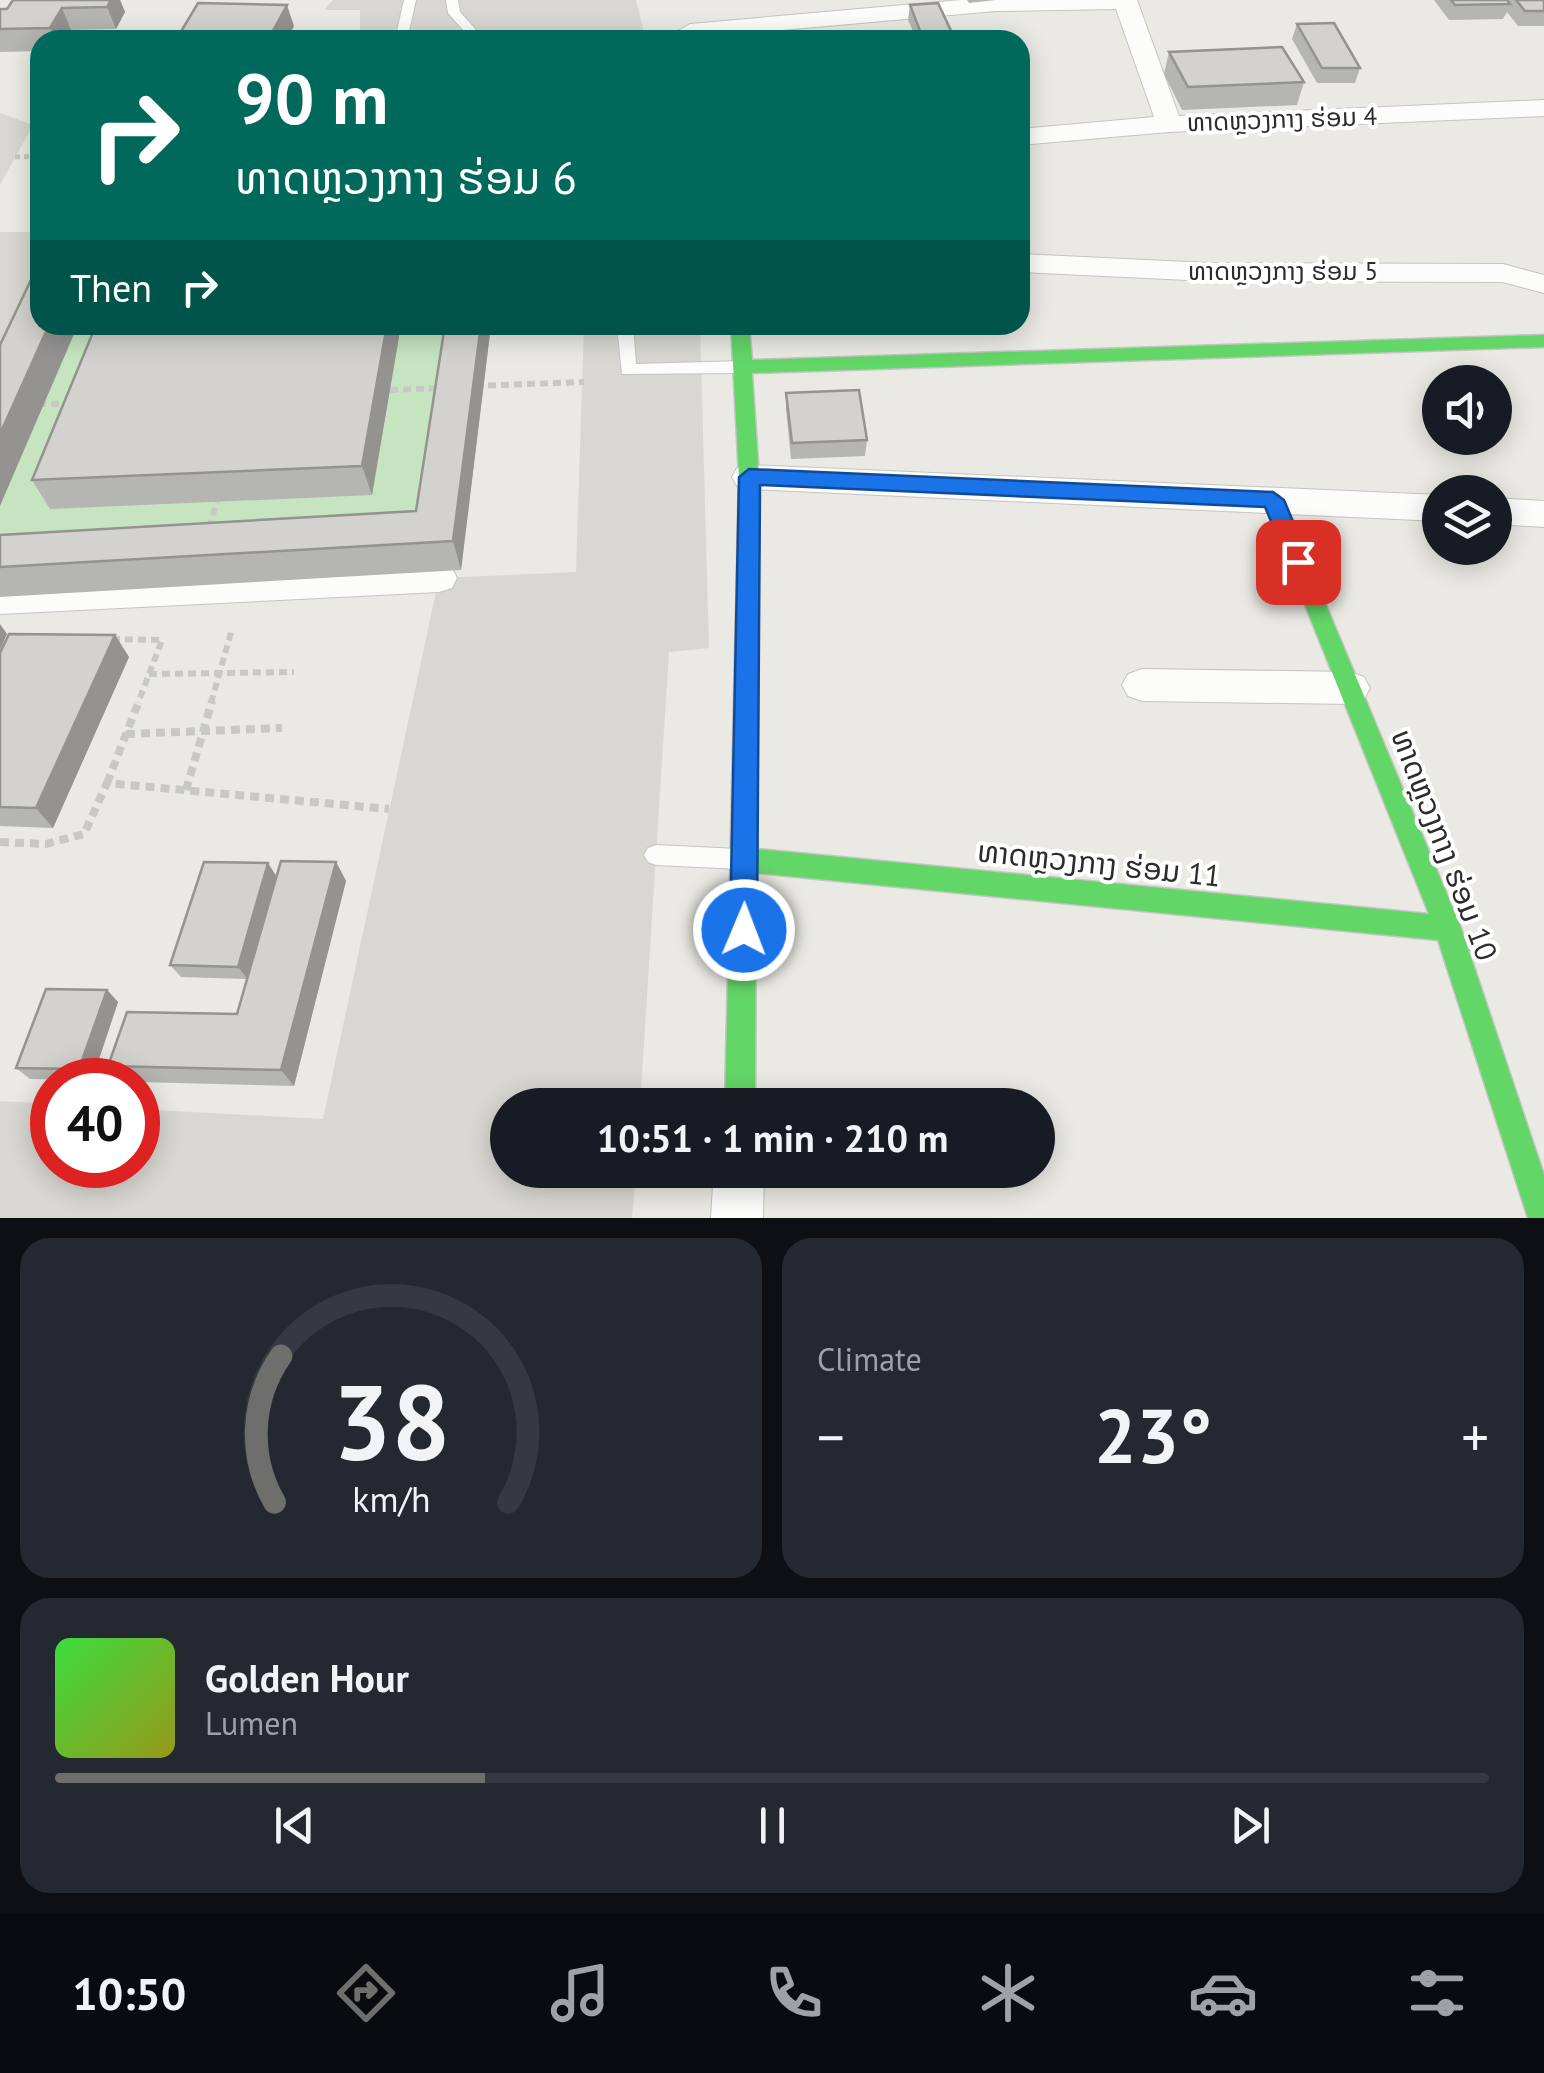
<!DOCTYPE html>
<html lang="en">
<head>
<meta charset="utf-8">
<style>
	:root { --surface:#171b24; --page:#242831; --text:#f1f3f6; --muted:#9ea1a6; --line:#363941; --accent:#6e6e6c }
	body { margin:0; font-family:"PT Sans","Noto Sans Lao",sans-serif; background:var(--page); color:var(--text); height:100vh; display:flex; flex-direction:column; font-size:38px; white-space:nowrap }
	* { box-sizing:border-box; margin:0 }
	p { font-size:32px; color:var(--muted) }
	.icon { flex:none; width:55px; height:55px; fill:none; stroke:currentColor; stroke-width:2; stroke-linecap:round; stroke-linejoin:round }
	.map { position:relative; height:1218px; overflow:hidden }
	.details { display:flex; flex-direction:column; gap:20px; padding:20px; background:#0d0f14; flex:1 }
	.details>* { flex:none }
	.top-card { position:absolute; left:30px; top:30px; width:1000px; height:305px; border-radius:30px; box-shadow:0 5px 25px #0003; background:#00695c; color:#fff; overflow:hidden }
	.buttons { position:absolute; left:1422px; top:365px; display:grid; gap:20px }
	.buttons a { display:grid; place-items:center; width:90px; height:90px; border-radius:50%; background:var(--surface); box-shadow:0 5px 25px #0003; font-size:50px }
	.speed { position:absolute; left:30px; top:1058px; display:flex; gap:20px; font-size:50px; font-weight:700; text-align:center }
	.speed>* { display:grid; place-content:center; width:130px; height:130px; border-radius:50%; background:var(--surface); box-shadow:0 5px 25px #0003; line-height:1 }
	.speed .limit { border:15px solid #d22; background:#fff; color:#111 }
	.pin { position:absolute; display:grid; place-items:center; width:85px; height:85px; color:#fff; margin:-42px; border-radius:20px; box-shadow:0 5px 15px #0006 }
	.me { position:absolute; width:110px; margin:-55px; rotate:1deg; stroke-linejoin:round; filter:drop-shadow(0 0 8px #0008) }
	.turn { display:flex; align-items:center; gap:35px; height:210px; padding:0 40px; font-size:45px }
	.turn .icon { width:130px; height:130px; stroke-width:2.5 }
	.turn b { display:block; font-size:70px; line-height:85px }
	.then { display:flex; align-items:center; height:95px; padding:0 40px; background:#0003; gap:20px; font-size:38px }
	.big { font-size:75px; font-weight:800; line-height:1.1 }
	.details .widget { flex:1; display:flex; flex-direction:column; justify-content:center; gap:15px; min-width:0; padding:0 35px; border-radius:30px; background:var(--page) }
	.details .dial { align-items:center; gap:0 }
	.dial svg { height:260px; overflow:visible; fill:none; stroke:var(--line); stroke-width:7; stroke-linecap:round; text-anchor:middle }
	.dial text { fill:var(--text); stroke:none }
	.song { display:flex; align-items:center; gap:30px }
	.cover { width:120px; height:120px; border-radius:15px; background:linear-gradient(135deg,hsl(120 70% 55%),hsl(60 70% 35%)) }
	.played { height:10px; border-radius:5px; background:linear-gradient(90deg,var(--accent) 30%,var(--line) 30%) }
	.keys { display:flex; justify-content:space-around; direction:ltr }
	.heat { display:flex; justify-content:space-between; align-items:center; font-size:55px; direction:ltr }
	.details .tiles { flex:1; display:grid; gap:20px; grid-template-columns:1fr 1fr }
	.widget:last-child { grid-column:span 2 }
	.trip { position:absolute; left:490px; top:1088px; width:565px; height:100px; border-radius:50px; background:var(--surface); box-shadow:0 5px 25px #0003; font-weight:800; line-height:100px; text-align:center }
	.tab-bar { display:flex; height:160px; justify-content:space-around; align-items:center; background:#090b0e; color:var(--muted) }
	.tab-bar .icon { width:70px; height:70px }
	.tab-bar .active { color:var(--accent) }
	.tab-bar b { font-size:45px; color:var(--text) }
	.map>svg:first-child { display:block }
</style>
</head>
<body>
<div class="map">
<svg width="1544" height="1218" viewBox="0 0 1544 1218">
	<rect width="100%" height="100%" fill="#eae9e3"/>
	<!-- green -->
	<path fill="#c6e4bf" d="M78,325h44l250,170 29,-170h55l-31,215 -425,25v-59z"/>
	<!-- plaza -->
	<path fill="#d8d7d1" d="M333,0h303l10,40h-286v-30h-36z
		M0,113l33,12 -33,60z
		M0,232h40v31l-40,84z
		M584,325h116l9,323 -40,4 -29,453h-132v65h128l-4,48h-632v-117l52,3v61h86v-56l185,10 116,-541 137,-6z"/>
	<g fill="none" stroke-linecap="round" stroke-linejoin="round">
		<!-- lane casing -->
		<g stroke="#c4c4c2" stroke-width="2">
			<path id="lane" d="M404,0h12l-9,40h-12z
				M446,0h12l2,12 25,28h-13l-24,-27z
				M617,325h16l3,39 106,-3 9,6 -9,6 -120,1z
				M656,845l83,4 8,3 4,7 -4,7 -8,3 -83,-4 -8,-3 -4,-7 4,-7z"/>
		</g>
		<!-- street casing -->
		<g stroke="#c4c4c2" stroke-width="2">
			<path id="street" d="M961,0h176l42,116 365,-16v16l-375,16 -149,13v-16l134,-12 -38,-108 -120,2 -306,27 -12,-7 12,-7z
				M1020,254l189,9 294,1 41,11v18l-42,-11 -293,-1 -189,-9z
				M749,465l691,30v26l-691,-32 -12,-3 -5,-9 5,-9z
				M1495,498l49,3v26l-49,-3z
				M439,564l13,4 5,10 -5,10 -13,4 -439,22v-28z
				M1142,669l208,3 14,5 6,11 -6,11 -14,5 -208,-3 -14,-5 -6,-11 6,-11z
				M714,1170h50l-1,48h-52z"/>
		</g>
		<!-- fast casing -->
		<g stroke="#c4c4c2" stroke-width="3">
			<path id="fast" d="M731,325h18l3,35 792,-25v12l-792,26 7,104 -2,372 672,65 -166,-414 10,-8 7,3 181,433 83,247v43h-16l-90,-278 -682,-67 -1,232h-30l14,-628z"/>
		</g>
		<!-- path-far2 -->
		<path stroke="#c8c8c7" stroke-width="5" stroke-dasharray="5 4" stroke-linecap="butt" d="M15,157l25,-1"/>
		<!-- path-far1 -->
		<path stroke="#c8c8c7" stroke-width="6" stroke-dasharray="8 5" stroke-linecap="butt" d="M475,386l109,-4
			M390,390l53,-2
			M38,404h32
			M209,528l8,-27
			M112,639l50,1 -24,63
			M149,674l145,-2
			M211,703l21,-74"/>
		<!-- path -->
		<path stroke="#c8c8c7" stroke-width="8" stroke-dasharray="9 6" stroke-linecap="butt" d="M126,734l156,-6
			M107,783l32,-82
			M186,790l26,-89
			M0,842l46,2 38,-10 23,-51 282,26"/>
		<!-- lane -->
		<use href="#lane" fill="#fcfcfb" fill-rule="evenodd"/>
		<!-- street -->
		<use href="#street" fill="#fcfcfb" fill-rule="evenodd"/>
		<!-- fast -->
		<use href="#fast" fill="#63d668" fill-rule="evenodd"/>
	</g>
	<!-- wall -->
	<path fill="#b5b5b1" d="M13,0h107l5,12 -9,17 -45,1 -6,10h-25v11l-40,1v-43h7z
		M967,0h29l-27,3z
		M1434,0h110v26h-26l-11,-14 -4,7 -54,1z
		M910,5l42,28 -1,7h-34l-9,-20z
		M1297,24l63,44 -5,15h-38l-25,-44z
		M1169,52l135,30 -7,23 -115,5 -18,-36z
		M96,325h305l-29,170 -322,14 -18,-29z
		M445,325h46l-30,245 -461,27v-62l416,-24z
		M841,325h68l-67,3z
		M786,393l81,47 -2,16 -74,3 -5,-50z
		M115,635l14,22 -76,171 -53,-2v-173z
		M336,862l10,19 -52,205 -156,-4v-2h-15l-15,-14 129,-52 10,-35 -66,-2 -11,-12 106,-89z
		M107,990l11,12 -26,78 -62,-1 -14,-11z"/>
	<!-- shaded-wall -->
	<path fill="#949390" d="M111,0h9l5,12 -9,17 -9,-22z
		M287,5l7,21 -7,14h-19z
		M62,8l9,22 -6,10h-10l-5,-12z
		M49,325h29l-78,181v-72z
		M387,325h14l-29,170 -10,-29z
		M481,325h10l-30,245 -8,-29z
		M0,624l7,10 -7,16z
		M115,635l14,22 -76,171 -17,-20z
		M336,862l10,19 -52,205 -13,-16z
		M268,863l9,14 -29,102 -10,-12z
		M107,990l11,12 -26,78 -13,-11z"/>
	<!-- building -->
	<path fill="#d3d2ce" stroke="#949390" stroke-width="2.5" d="M13,0h98l-4,7 -45,1 -12,20 -50,1v-20h7z
		M1451,0h56l3,4 -55,1z
		M1516,0h28v11h-19z
		M198,3l89,2 -19,35h-92z
		M938,3l14,30 -30,3 -12,-31z
		M1334,23l26,45h-38l-25,-44z
		M1282,47l22,35 -116,5 -19,-35z
		M40,261v64h9l-49,109v-89z
		M96,325h291l-25,141 -330,14z
		M445,325h36l-28,216 -453,26v-32l416,-24z
		M859,390l8,50 -75,3 -6,-50z
		M9,634l106,1 -79,173 -36,-1v-154z
		M281,861l55,1 -55,208 -173,-4 19,-54 110,2z
		M204,862l64,1 -30,104 -68,-2z
		M46,989l61,1 -28,79 -63,-1z"/>
	<!-- route -->
	<path fill="#1a73e8" stroke="#114b97" stroke-width="2.5" d="M749,469l524,23 11,8 26,62 -12,9 -7,-3 -26,-61 -505,-22 -3,445 -4,9 -9,3 -10,-3 -4,-9 9,-453z"/>
	<g text-anchor="middle" stroke-width="8" stroke-linejoin="round" paint-order="stroke">
		<!-- far-street labels -->
		<g font-size="25" fill="#2c2c2c" stroke="#fff">
			<text transform="translate(1282 119) rotate(-2)" y="9">ທາດຫຼວງກາງ ຮ່ອມ 4</text>
			<text x="1283" y="280">ທາດຫຼວງກາງ ຮ່ອມ 5</text>
		</g>
		<!-- street labels -->
		<g font-size="30" fill="#2c2c2c" stroke="#fff">
			<text transform="translate(1444 845) rotate(69)" y="10">ທາດຫຼວງກາງ ຮ່ອມ 10</text>
			<text transform="translate(1099 864) rotate(6)" y="10">ທາດຫຼວງກາງ ຮ່ອມ 11</text>
		</g>
	</g>
</svg>
<div class="buttons">
<a><svg class="icon" aria-label="sound" viewBox="0 0 24 24"><path d="M4 9h4l5-4v14l-5-4H4zM17 9q2 3 0 6"/></svg></a>
<a><svg class="icon" aria-label="layers" viewBox="0 0 24 24"><path d="M12 4l9 5-9 5-9-5zM3 14l9 5 9-5"/></svg></a>
</div>
<div class="speed"><div class="limit">40</div></div>
<div class="pin" style="left:1298px;top:562px;background:#d93025"><svg class="icon" aria-label="arrive" viewBox="0 0 24 24"><path d="M6 21V4h12l-3 4 3 4H6"/></svg></div>
<svg class="me" style="left:744px;top:930px" viewBox="-20 -20 40 40"><circle r="17" fill="#1a73e8" stroke="#fff" stroke-width="3"/><path d="M0-11L8 9 0 5-8 9z" fill="#fff"/></svg>
<div class="trip">10:51 · 1 min · 210 m</div>
<div class="top-card">
<div class="turn"><svg class="icon" aria-label="right" viewBox="0 0 24 24"><path d="M7 20v-9h11M14 6l5 5-5 5"/></svg><div><b>90 m</b>ທາດຫຼວງກາງ ຮ່ອມ 6</div></div>
<div class="then">Then<svg class="icon" aria-label="right" viewBox="0 0 24 24"><path d="M7 20v-9h11M14 6l5 5-5 5"/></svg></div>
</div>
</div>
<section class="details">
<div class="tiles">
<div class="widget dial"><svg viewBox="0 0 100 80">
<path d="M14 69A42 42 0 1 1 86 69"/>
<path d="M14 69A42 42 0 0 1 16 24" stroke="#6e6e6c"/>
<text x="50" y="56" font-size="32" font-weight="700">38</text>
<text x="50" y="72" font-size="11">km/h</text>
</svg></div>
<div class="widget"><p>Climate</p>
<div class="heat"><a>−</a><b class="big">23°</b><a>+</a></div>
</div>
<div class="widget">
<div class="song"><i class="cover"></i><div><b>Golden Hour</b><p>Lumen</p></div></div>
<div class="played"></div>
<div class="keys"><svg class="icon" aria-label="previous" viewBox="0 0 24 24"><path d="M18 5L8 12l10 7zM5 5v14"/></svg><svg class="icon" aria-label="pause" viewBox="0 0 24 24"><path d="M8 5v14M16 5v14"/></svg><svg class="icon" aria-label="next" viewBox="0 0 24 24"><path d="M6 5l10 7-10 7zM19 5v14"/></svg></div>
</div>
</div>
</section>
<nav class="tab-bar">
<b>10:50</b>
<svg class="icon active" aria-label="directions" viewBox="0 0 24 24"><path d="M12 3l9 9-9 9-9-9zM9 14v-3h6M13 9l2 2-2 2"/></svg>
<svg class="icon" aria-label="music" viewBox="0 0 24 24"><path d="M9 18V5l10-2v13"/><circle cx="6" cy="18" r="3"/><circle cx="16" cy="16" r="3"/></svg>
<svg class="icon" aria-label="phone" viewBox="0 0 24 24"><path d="M5 4h4l2 5-3 2q2 4 5 5l2-3 5 2v4C11 20 4 13 5 4z"/></svg>
<svg class="icon" aria-label="climate" viewBox="0 0 24 24"><path d="M12 3v18M4 7l16 10M4 17L20 7"/></svg>
<svg class="icon" aria-label="car" viewBox="0 0 24 24"><path d="M5 17H2v-5l4-1 3-4h7l3 4 3 1v5h-3M9 17h6M6 11h13"/><circle cx="7" cy="17" r="2"/><circle cx="17" cy="17" r="2"/></svg>
<svg class="icon" aria-label="filters" viewBox="0 0 24 24"><path d="M4 7h16M4 17h16"/><circle cx="9" cy="7" r="2"/><circle cx="15" cy="17" r="2"/></svg>
</nav>
</body>
</html>
